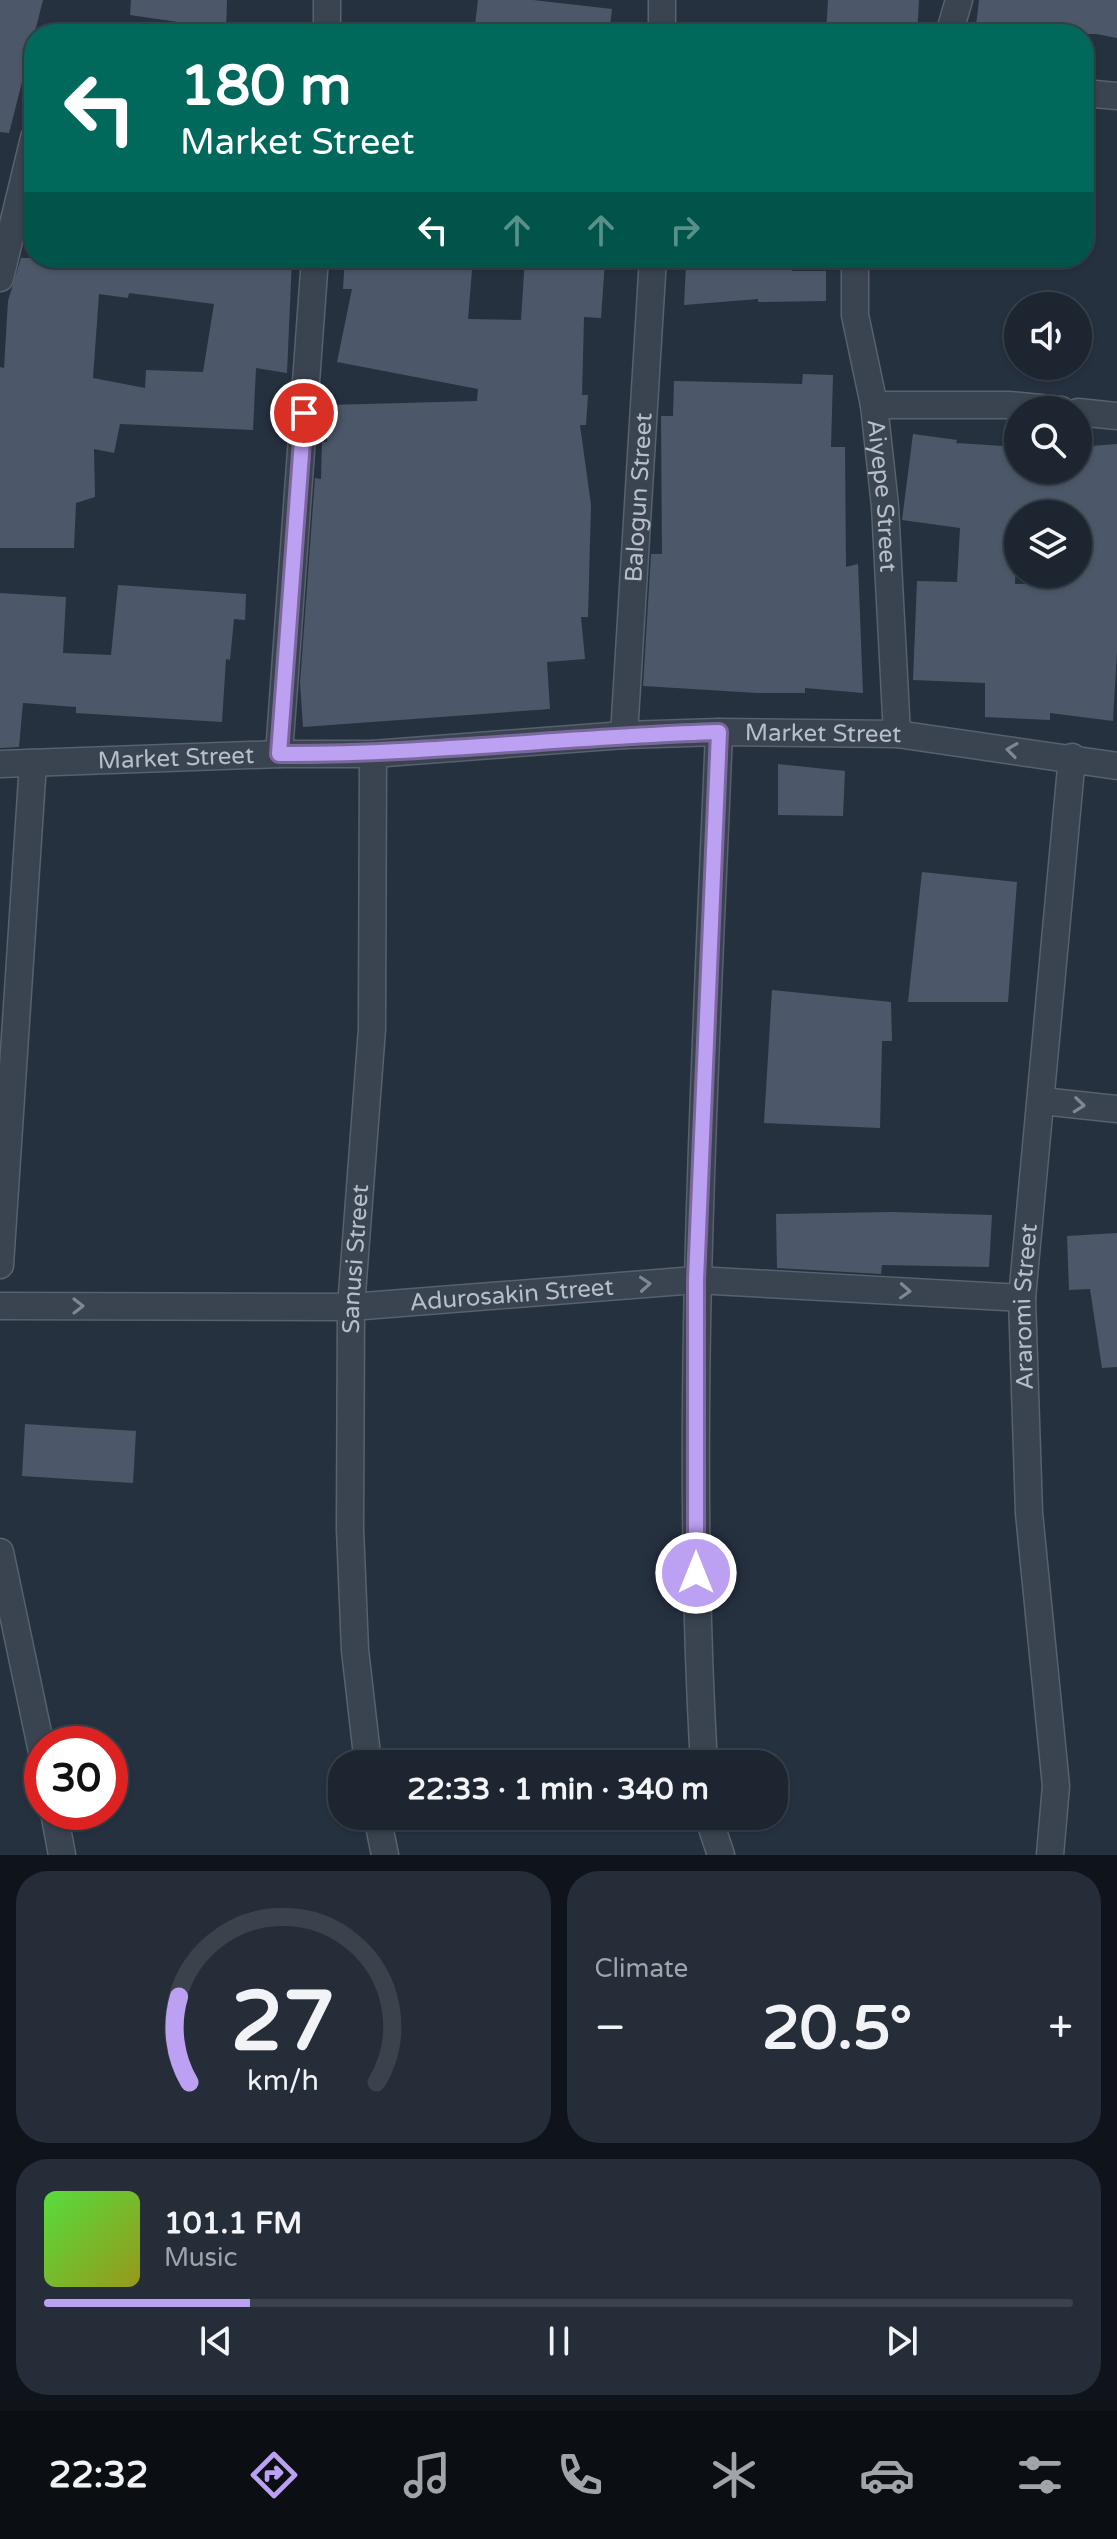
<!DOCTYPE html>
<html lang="en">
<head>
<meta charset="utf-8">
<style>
	:root { --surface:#1c2530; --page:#252d38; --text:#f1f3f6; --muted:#a0a5ab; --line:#3a424c; --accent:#bca0f2 }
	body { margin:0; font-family:"Varela Round",sans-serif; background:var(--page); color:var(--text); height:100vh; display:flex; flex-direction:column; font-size:30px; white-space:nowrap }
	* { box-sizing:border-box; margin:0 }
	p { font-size:26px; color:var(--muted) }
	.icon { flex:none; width:44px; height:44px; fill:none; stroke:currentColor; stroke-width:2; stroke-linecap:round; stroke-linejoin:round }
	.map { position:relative; height:1855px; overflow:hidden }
	.sheet { display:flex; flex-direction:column; gap:16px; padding:16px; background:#0f141a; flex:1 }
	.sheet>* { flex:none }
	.hud { position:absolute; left:24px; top:24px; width:1070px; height:244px; border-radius:32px; box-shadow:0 2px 6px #0004,0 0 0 2px var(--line); background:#00695c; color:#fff; overflow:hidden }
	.controls { position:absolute; left:1004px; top:292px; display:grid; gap:16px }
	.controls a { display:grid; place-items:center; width:88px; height:88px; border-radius:50%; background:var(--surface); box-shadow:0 2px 6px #0004,0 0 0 2px var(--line); font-size:40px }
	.speed { position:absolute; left:24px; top:1726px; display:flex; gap:16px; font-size:40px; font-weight:700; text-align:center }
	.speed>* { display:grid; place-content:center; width:104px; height:104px; border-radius:50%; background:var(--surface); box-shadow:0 2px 6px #0004,0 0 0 2px var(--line); line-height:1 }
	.speed .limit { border:12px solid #d22; background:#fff; color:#111 }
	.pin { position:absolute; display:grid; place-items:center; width:68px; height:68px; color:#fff; margin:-34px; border:4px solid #fff; border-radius:50%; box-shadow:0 2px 8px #0007 }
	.me { position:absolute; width:88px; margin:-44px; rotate:0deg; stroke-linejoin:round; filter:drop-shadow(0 0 6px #0008) }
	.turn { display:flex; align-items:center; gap:28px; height:168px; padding:0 24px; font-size:36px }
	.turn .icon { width:104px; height:104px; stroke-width:2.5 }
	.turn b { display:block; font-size:56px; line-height:68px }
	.lanes { display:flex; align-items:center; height:76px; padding:0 24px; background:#0003; justify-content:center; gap:40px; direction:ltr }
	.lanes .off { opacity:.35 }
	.big { font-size:60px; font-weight:700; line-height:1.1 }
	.sheet .card { flex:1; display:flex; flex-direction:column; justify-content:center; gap:12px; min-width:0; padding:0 28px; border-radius:32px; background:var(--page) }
	.sheet .dial { align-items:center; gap:0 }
	.dial svg { height:208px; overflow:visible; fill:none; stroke:var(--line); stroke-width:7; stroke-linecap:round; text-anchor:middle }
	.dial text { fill:var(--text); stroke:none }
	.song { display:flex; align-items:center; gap:24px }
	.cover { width:96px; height:96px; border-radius:12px; background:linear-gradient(135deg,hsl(110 70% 55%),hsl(60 70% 35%)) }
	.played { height:8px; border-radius:4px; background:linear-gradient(90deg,var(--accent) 20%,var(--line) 20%) }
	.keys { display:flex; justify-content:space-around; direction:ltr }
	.heat { display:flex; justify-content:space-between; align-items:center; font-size:44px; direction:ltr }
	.sheet .tiles { flex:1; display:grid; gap:16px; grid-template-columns:1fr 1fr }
	.card:last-child { grid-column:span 2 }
	.trip { position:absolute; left:328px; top:1750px; width:460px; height:80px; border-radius:32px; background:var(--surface); box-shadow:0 2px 6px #0004,0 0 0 2px var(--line); font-weight:700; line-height:80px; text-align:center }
	.tab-bar { display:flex; height:128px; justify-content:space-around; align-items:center; background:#0b0f13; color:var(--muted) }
	.tab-bar .icon { width:56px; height:56px }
	.tab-bar .selected { color:var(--accent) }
	.tab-bar b { font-size:36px; color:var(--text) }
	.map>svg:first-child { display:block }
</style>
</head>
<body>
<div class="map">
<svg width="1117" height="1855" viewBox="0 0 1117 1855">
	<rect width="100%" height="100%" fill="#263140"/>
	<!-- building -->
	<path fill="#4c5869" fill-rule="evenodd" d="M0,0h43l-34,133 -9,-1z
		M131,0h96l-1,29 -96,-14z
		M478,0h55l79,9 -3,25h-135z
		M828,0h91l-2,34h-91z
		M979,0h138v38l-21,-4h-121z
		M21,258h271l-5,115 -31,-5 -3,62 -133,-6 -6,29 -20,-4 1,48 -19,6 -2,45h-74v-181l4,1 4,-67zM129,293l85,11 -11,68 -57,-2 -1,18 -52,-10 6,-84 29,4z
		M345,258h128l-5,61 53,1 4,-62 80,3 -4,57 -17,-1 -2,78h6l-2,30h-6l11,80 -3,112h-7l4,42 -38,3 3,47 -247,18 -3,-44 15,-205 6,1 1,-37h5l2,-37 148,-4 1,-12 -141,-27 15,-73h-9z
		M708,258h84v13h34v30l-68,1v-3l-74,6 2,-41 22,3z
		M803,374l30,1 -2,72h14l1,120 12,-3 5,129 -58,-5v5h-47l-115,-7 8,-132h11l-1,-138h12l1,-35 128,3z
		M913,434l44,6 -1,3 62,4v23h60v-23l39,-3v207l-4,70 -63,-8v7l-65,-3v-34l-72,-3 4,-99 40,1 3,-54 -58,-8zM1018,514h60v62h-8v7l-55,1z
		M118,585l128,9 -1,26 -11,-1 -4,41 -4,-1 -4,63 -146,-9v-6l-53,-4 -4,44 -19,1v-155l66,4 -3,56 48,2z
		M778,764l67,7 -2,45 -65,-1z
		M922,872l95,10 -9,120h-100z
		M772,990l119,12 1,39h-10l-2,87 -116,-5z
		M893,1212l99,3 -3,52 -107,-2 -1,9 -104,-6 -1,-54z
		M1117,1233v134l-15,1 -12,-79 -21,1 -2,-54z
		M25,1424l111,7 -3,52 -111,-7z"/>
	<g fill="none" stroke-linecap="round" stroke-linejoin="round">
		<!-- street casing -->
		<g stroke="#58616d" stroke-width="29">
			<g id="street">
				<path d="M327,34v-34"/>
				<path d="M662,34v-34"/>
				<path d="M949,34l10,-34"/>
				<path d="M1084,93l33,3"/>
				<path id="s1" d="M855,258v57l19,90 11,101 12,228"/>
				<path d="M0,278l34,-140"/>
				<path d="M874,405h135l52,5"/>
				<path d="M1078,412l39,4"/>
				<path id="s2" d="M624,735l29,-477"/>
				<path d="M279,754l36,-496"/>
				<path id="s3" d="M0,764l279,-10h94l251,-19 95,-3 178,2 220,32"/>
				<path d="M1042,1101l75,8"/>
				<path d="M0,1265l33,-502"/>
				<path id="s4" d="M0,1306l351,1 345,-27 326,18"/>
				<path d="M0,1552l42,200"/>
				<path id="s5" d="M368,1764l-13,-114 -5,-121 1,-222 21,-278 1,-275"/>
				<path d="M704,1764c-20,-344 1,-688 15,-1032"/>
				<path d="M54,1812l8,43"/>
				<path d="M377,1816l8,39"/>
				<path d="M708,1816l13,39"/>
				<path id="s6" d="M1050,1855l6,-69 -27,-273 -7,-215 50,-541"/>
			</g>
		</g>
		<!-- street -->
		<use href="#street" stroke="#3a4350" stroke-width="26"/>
	</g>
	<!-- one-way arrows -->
	<defs><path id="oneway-chevron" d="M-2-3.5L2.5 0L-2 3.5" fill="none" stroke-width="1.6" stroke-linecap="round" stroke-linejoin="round" transform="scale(2)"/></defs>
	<g stroke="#7f8793">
		<use href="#oneway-chevron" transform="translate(1012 750) rotate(-172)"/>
		<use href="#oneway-chevron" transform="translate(1079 1105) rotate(6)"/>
		<use href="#oneway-chevron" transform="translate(645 1284) rotate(-4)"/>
		<use href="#oneway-chevron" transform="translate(905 1291) rotate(3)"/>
		<use href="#oneway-chevron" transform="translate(78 1306)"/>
	</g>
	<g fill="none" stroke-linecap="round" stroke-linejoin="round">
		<!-- route casing -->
		<g stroke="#7a689d" stroke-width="20">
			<path id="route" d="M304,413l-25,341c147,1 293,-18 440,-22l-23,548v293"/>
		</g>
		<!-- route -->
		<use href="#route" stroke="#bca0f2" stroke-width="14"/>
	</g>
	<g text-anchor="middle" stroke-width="6" stroke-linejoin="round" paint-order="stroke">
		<!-- street labels -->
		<g font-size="24" fill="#b7beca" stroke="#1f2835">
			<text dy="8" stroke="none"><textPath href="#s1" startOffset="240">Aiyepe Street</textPath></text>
			<text dy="8" stroke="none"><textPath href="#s2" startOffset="238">Balogun Street</textPath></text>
			<text dy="8" stroke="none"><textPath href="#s3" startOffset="824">Market Street</textPath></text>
			<text dy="8" stroke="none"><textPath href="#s3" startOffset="176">Market Street</textPath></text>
			<text dy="8" stroke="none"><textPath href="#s5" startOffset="506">Sanusi Street</textPath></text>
			<text dy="8" stroke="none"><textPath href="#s4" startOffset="512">Adurosakin Street</textPath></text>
			<text dy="8" stroke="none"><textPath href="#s6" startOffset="550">Araromi Street</textPath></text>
		</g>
	</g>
</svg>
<div class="controls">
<a><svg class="icon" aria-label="sound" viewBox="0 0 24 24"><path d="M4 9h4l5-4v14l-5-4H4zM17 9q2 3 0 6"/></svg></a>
<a><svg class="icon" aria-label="search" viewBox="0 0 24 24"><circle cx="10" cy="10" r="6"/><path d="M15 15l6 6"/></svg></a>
<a><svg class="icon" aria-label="layers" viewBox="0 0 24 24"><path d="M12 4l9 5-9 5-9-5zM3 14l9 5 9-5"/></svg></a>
</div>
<div class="speed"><div class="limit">30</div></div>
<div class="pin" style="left:304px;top:413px;background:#d93025"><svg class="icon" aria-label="arrive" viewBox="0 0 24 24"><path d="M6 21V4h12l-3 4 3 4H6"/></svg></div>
<svg class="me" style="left:696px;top:1573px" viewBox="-20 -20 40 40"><circle r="17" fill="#bca0f2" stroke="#fff" stroke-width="3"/><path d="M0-11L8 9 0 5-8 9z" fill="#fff"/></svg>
<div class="trip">22:33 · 1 min · 340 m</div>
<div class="hud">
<div class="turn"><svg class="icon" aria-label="left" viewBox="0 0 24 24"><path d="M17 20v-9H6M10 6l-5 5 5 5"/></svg><div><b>180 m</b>Market Street</div></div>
<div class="lanes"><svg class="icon" aria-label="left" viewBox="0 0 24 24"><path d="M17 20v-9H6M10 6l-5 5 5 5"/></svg><svg class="icon off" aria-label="ahead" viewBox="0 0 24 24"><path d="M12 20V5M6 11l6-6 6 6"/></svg><svg class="icon off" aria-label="ahead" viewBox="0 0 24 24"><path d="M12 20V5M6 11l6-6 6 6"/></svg><svg class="icon off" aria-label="right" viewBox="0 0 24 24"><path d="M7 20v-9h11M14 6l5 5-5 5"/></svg></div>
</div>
</div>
<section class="sheet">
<div class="tiles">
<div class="card dial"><svg viewBox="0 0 100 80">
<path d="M14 69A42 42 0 1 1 86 69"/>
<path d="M14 69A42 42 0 0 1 10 36" stroke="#bca0f2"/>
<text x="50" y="56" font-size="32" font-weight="700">27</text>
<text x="50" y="72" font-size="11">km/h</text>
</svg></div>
<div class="card"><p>Climate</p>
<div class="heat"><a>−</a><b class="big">20.5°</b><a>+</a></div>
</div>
<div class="card">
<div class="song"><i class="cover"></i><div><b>101.1 FM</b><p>Music</p></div></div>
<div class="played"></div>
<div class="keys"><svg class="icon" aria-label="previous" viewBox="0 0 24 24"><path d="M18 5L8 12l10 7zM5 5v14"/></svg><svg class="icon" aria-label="pause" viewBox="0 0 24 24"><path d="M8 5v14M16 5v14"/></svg><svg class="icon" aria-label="next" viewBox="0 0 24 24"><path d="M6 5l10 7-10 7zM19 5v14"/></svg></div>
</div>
</div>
</section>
<nav class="tab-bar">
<b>22:32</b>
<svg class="icon selected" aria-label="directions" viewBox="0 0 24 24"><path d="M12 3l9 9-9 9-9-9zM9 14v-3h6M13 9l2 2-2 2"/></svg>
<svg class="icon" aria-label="music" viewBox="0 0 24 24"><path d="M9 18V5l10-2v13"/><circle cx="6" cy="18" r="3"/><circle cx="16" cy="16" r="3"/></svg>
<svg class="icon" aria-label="phone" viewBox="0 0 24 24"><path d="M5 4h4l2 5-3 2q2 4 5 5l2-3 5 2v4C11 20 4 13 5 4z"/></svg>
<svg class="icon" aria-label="climate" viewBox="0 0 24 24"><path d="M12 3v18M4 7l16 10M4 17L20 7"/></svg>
<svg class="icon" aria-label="car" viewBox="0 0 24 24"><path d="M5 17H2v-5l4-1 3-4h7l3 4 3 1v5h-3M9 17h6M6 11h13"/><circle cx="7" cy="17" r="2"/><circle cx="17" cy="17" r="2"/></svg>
<svg class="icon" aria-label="filters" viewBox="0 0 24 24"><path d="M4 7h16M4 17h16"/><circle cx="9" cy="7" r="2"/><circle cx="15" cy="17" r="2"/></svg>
</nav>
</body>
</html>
